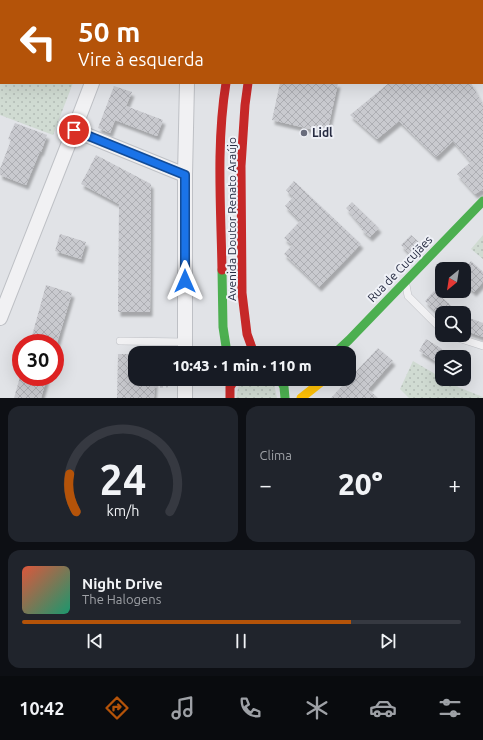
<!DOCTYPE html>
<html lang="pt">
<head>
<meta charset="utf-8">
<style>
	:root { --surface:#171b24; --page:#20242c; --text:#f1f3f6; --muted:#9ea1a6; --line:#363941; --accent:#b45309 }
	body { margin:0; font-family:Ubuntu,sans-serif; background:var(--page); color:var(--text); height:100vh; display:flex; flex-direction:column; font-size:15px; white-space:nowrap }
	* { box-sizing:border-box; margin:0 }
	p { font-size:13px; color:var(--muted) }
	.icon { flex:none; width:22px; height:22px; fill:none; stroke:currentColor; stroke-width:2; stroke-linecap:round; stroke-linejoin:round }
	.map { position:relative; height:398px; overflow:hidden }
	.panel { display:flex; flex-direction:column; gap:8px; padding:8px; background:#0d0f14; flex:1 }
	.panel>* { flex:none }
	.banner { position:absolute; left:0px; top:0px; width:483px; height:84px; box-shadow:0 4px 16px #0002; background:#b45309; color:#fff; overflow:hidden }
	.needle { width:26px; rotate:210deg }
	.fabs { position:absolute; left:435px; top:262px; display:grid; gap:8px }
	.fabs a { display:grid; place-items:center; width:36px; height:36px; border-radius:8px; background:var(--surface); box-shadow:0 4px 16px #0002; font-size:20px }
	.speed { position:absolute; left:12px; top:334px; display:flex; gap:8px; font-size:20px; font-weight:700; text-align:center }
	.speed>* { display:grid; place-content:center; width:52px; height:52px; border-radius:50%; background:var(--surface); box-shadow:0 4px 16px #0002; line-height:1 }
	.speed .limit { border:6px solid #d22; background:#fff; color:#111 }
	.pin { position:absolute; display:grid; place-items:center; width:34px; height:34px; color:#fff; margin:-17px; border:2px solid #fff; border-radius:50%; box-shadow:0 1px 4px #0007 }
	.me { position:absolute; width:44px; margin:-22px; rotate:0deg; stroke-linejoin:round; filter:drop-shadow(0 0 3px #0008) }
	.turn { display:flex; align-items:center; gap:14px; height:84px; padding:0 12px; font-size:18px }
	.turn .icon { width:52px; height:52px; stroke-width:2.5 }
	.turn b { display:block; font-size:28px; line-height:34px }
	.big { font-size:30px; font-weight:800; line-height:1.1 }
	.panel .tile { flex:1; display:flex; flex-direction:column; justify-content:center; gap:6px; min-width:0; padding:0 14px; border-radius:12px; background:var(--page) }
	.panel .dial { align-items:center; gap:0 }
	.dial svg { height:104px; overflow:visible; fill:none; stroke:var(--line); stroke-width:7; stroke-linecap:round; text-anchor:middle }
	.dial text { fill:var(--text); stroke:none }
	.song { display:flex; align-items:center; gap:12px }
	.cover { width:48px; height:48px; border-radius:6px; background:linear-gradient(135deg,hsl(10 70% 55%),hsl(160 70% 35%)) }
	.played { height:4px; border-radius:2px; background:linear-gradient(90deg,var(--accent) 75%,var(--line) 75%) }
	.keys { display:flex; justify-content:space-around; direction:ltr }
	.heat { display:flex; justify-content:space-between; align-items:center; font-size:22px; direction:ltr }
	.panel .tiles { flex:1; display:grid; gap:8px; grid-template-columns:1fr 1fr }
	.tile:last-child { grid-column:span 2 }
	.trip { position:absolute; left:128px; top:346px; width:228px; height:40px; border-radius:12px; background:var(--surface); box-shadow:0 4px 16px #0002; font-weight:800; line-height:40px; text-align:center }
	.tab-bar { display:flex; height:64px; justify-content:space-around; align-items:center; background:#090b0e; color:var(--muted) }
	.tab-bar .icon { width:28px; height:28px }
	.tab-bar .active { color:var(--accent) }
	.tab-bar b { font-size:18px; color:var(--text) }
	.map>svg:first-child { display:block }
</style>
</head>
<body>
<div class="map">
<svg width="483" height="398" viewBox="0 0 483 398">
	<defs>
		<pattern id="green-dots" width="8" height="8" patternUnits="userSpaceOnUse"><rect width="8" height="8" fill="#d0dbd2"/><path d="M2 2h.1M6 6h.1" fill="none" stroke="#b3bcb6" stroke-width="1.8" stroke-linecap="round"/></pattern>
		<pattern id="building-cross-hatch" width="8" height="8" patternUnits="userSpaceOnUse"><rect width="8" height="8" fill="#c9cacf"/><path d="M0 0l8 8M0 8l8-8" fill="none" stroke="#adaeb3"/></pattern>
		<filter id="shadow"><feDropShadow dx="2.5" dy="4.5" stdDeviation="1" flood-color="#0004"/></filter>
	</defs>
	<rect width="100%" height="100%" fill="#e1e3e7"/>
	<!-- green -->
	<path fill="url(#green-dots)" d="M1,82v1h72l-20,52 -53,-20v-31z
		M483,235v24l-12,-10z
		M413,361l29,17v1h2l14,8 25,10v1h-74l-9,-9z
		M240,379h33l4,19h-41z"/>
	<!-- building -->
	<path fill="url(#building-cross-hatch)" filter="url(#shadow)" d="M280,83h58l-11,50 -55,-13z
		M389,83h82l12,22v70l-4,-5 4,5v15l-3,1 -5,3 -18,-20 14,-12 -18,-21 -17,16 -37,-36 -22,18 -27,-24z
		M114,86l18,6 -6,14 37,14 -6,16 -42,-16 -5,13 -12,-5z
		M15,123l32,12 -6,17 -1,-1 -14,34 -26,-10v-6l11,-29 -3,-1z
		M96,155l55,29 -1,128h-32l1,-108 -38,-20z
		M294,181l67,63 -42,43 -35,-33 8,-9 -8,-7 16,-17 -15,-15 8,-9 -7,-7z
		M352,202l27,26 -9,9 -9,-8 2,-1 -17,-20z
		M60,234l26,8 -5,17 -26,-8z
		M411,235l11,10 -10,11 -11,-11z
		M471,261l12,11v10l-9,10 -10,-9v-15z
		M46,285l26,8 -15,50h-27z
		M434,291l12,10 13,12h-21l-5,-4 -8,-8z
		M464,316l19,7v14l-19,-7z
		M426,339l16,10v16l-23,-14z
		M378,348l15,13 -25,28 10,9h-47z
		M118,354h17v25h20l-1,19h-37z
		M20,377h27l-6,21h-27z"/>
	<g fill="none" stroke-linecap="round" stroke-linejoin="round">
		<!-- lane casing -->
		<g stroke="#bec0c5" stroke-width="8">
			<path id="lane" d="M406,285l2,11 34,34
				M449,335l34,11
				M120,341l65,1"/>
		</g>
		<!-- street casing -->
		<g stroke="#bec0c5" stroke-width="16">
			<path id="street" d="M123,1v-1
				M205,1v-1
				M74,130l111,45
				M0,318l74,-188 18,-47
				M185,353v-178l2,-92
				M185,398v-19"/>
		</g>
		<!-- path -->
		<path stroke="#c3c4ca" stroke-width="2.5" stroke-dasharray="3 3" stroke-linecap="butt" d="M154,387l14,-1"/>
		<!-- lane -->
		<use href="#lane" stroke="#f1f1f3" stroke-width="7"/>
		<!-- street -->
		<use href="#street" stroke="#f1f1f3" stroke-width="14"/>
		<!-- fast -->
		<path stroke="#4caf50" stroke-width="9" d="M222,270l1,57 4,26
			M335,353l14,-13 134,-139
			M280,379l4,8 1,11"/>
		<!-- slow -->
		<path stroke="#ffc107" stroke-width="9" d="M301,398l24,-19"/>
		<!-- jam -->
		<path stroke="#c62828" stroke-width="9" d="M263,0v1
			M240,1l1,-1
			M248,83l-3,22 -4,61 1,127 5,41 5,14 3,5
			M222,270c-1,-61 -6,-126 4,-187
			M230,398v-11l5,-8"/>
	</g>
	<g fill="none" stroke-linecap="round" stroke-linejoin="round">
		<!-- route casing -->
		<g stroke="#114b97" stroke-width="10">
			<path id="route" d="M74,130l111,45v106"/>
		</g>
		<!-- route -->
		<use href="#route" stroke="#1a73e8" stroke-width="7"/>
	</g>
	<!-- markers -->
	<circle fill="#686c7c" stroke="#eff1f7" stroke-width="1.5" cx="304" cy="133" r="4"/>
	<g text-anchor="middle" stroke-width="4" stroke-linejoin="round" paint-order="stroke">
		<!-- poi labels -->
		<g font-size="12" font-weight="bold" fill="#272c42" stroke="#eff1f7" text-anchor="start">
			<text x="312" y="137">Lidl</text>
		</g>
		<!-- street labels -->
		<g font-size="12" fill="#272c42" stroke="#eff1f7">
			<text transform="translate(232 219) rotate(-90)" y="4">Avenida Doutor Renato Araújo</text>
			<text transform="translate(400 269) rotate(-46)" y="4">Rua de Cucujães</text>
		</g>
	</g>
</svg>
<div class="fabs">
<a><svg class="needle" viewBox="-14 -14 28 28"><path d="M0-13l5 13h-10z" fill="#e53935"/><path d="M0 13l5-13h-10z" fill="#9ea1a6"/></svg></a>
<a><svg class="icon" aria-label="search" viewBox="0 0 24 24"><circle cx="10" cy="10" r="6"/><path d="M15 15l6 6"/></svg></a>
<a><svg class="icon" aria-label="layers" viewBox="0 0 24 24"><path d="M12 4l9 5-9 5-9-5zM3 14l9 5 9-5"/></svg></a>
</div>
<div class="speed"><div class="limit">30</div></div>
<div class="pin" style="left:74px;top:130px;background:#d93025"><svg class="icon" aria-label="arrive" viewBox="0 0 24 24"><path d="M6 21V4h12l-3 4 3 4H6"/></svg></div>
<svg class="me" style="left:185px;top:281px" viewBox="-20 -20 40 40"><path d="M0-17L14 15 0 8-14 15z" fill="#1a73e8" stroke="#fff" stroke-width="4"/></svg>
<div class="trip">10:43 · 1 min · 110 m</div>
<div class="banner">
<div class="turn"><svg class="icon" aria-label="left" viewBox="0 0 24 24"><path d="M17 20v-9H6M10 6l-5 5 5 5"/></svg><div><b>50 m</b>Vire à esquerda</div></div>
</div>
</div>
<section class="panel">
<div class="tiles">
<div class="tile dial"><svg viewBox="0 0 100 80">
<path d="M14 69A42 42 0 1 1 86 69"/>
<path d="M14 69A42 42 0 0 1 9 40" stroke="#b45309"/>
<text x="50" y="56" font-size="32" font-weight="700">24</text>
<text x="50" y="72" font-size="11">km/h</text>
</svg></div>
<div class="tile"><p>Clima</p>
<div class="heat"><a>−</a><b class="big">20°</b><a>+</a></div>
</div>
<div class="tile">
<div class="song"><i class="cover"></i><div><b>Night Drive</b><p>The Halogens</p></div></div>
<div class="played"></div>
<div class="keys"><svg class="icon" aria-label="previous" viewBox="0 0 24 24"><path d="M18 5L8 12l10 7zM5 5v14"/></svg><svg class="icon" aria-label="pause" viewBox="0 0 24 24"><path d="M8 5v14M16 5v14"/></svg><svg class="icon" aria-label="next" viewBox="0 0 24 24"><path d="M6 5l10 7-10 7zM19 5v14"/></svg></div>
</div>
</div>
</section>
<nav class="tab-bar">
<b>10:42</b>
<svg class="icon active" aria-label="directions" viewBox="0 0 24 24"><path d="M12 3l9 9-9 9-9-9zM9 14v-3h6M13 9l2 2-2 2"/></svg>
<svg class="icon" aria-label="music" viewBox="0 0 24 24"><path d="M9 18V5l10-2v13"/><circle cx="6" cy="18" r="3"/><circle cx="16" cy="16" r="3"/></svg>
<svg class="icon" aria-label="phone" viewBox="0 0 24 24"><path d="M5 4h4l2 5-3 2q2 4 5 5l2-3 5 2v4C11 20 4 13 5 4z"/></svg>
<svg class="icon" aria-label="climate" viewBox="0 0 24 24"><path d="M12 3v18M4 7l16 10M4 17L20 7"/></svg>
<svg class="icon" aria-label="car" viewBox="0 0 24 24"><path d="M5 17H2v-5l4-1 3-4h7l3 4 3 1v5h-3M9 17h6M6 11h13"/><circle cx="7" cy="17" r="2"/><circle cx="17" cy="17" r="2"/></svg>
<svg class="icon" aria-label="filters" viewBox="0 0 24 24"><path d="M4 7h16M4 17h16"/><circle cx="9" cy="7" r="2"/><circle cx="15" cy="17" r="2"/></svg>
</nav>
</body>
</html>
